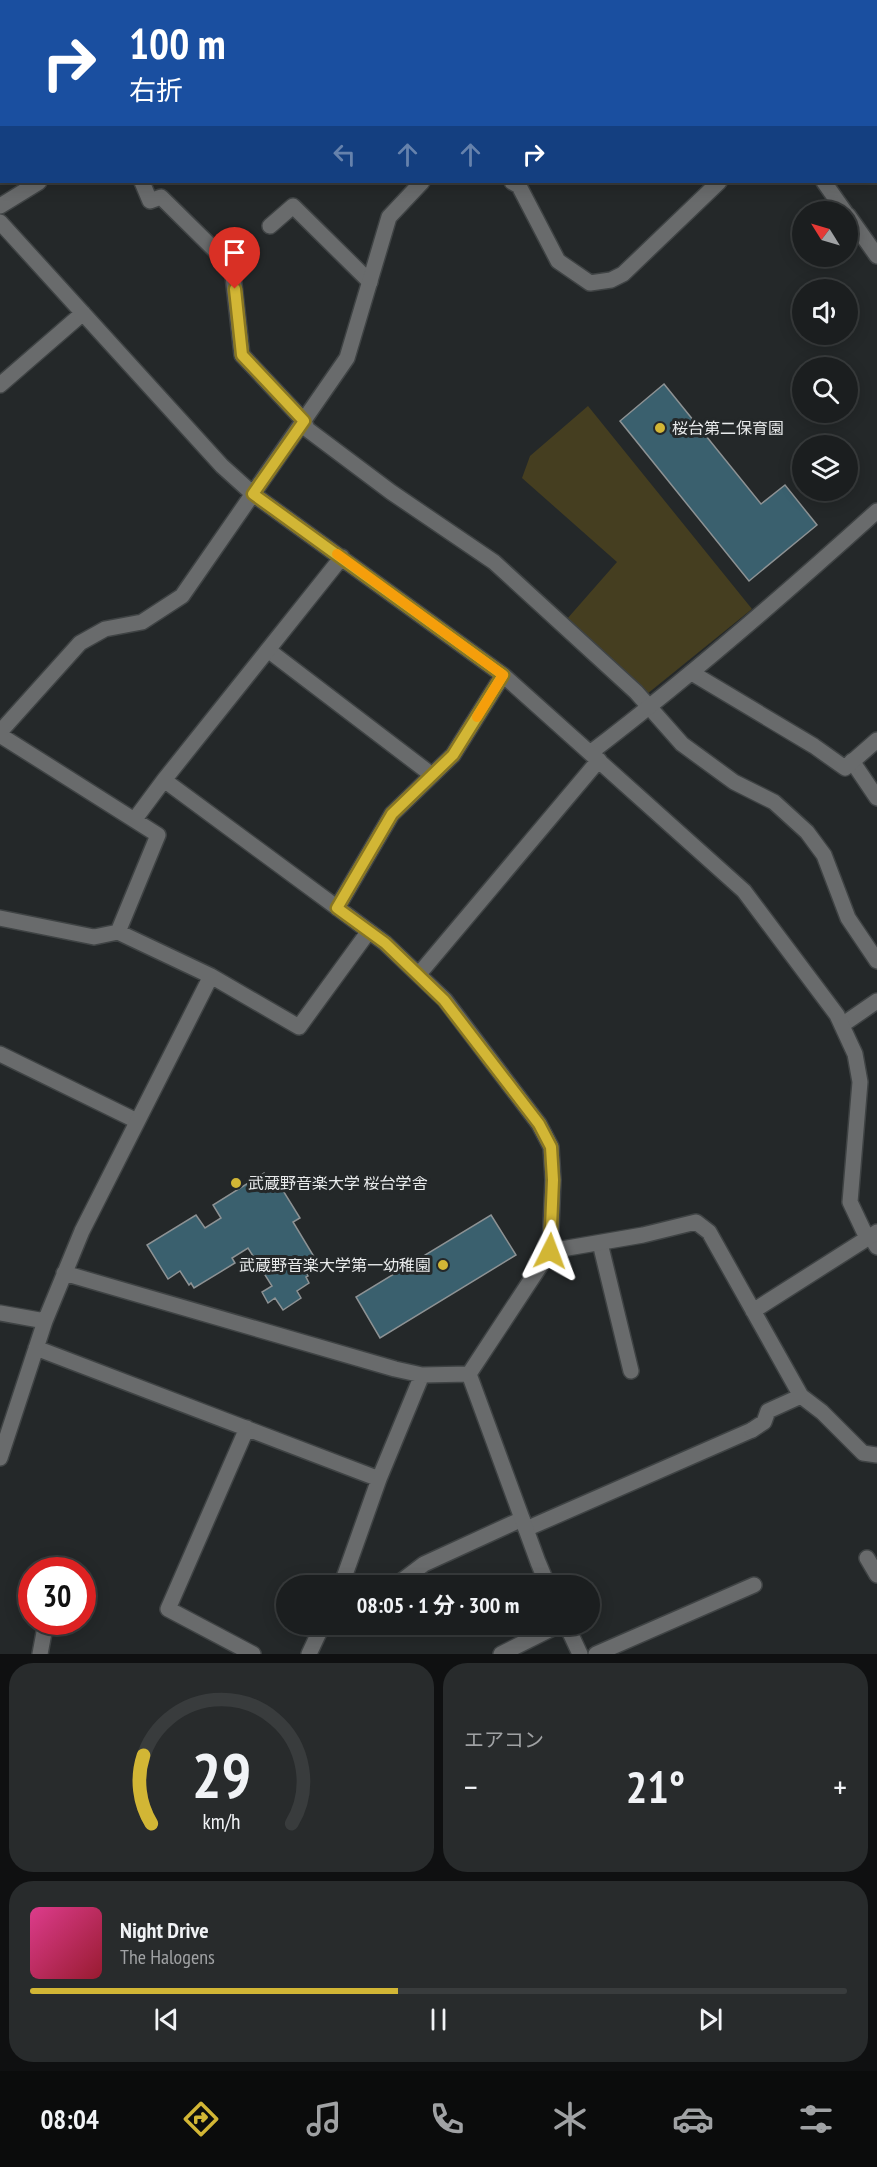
<!DOCTYPE html>
<html lang="ja">
<head>
<meta charset="utf-8">
<style>
	:root { --surface:#1b1e1f; --page:#282b2c; --text:#f1f3f6; --muted:#a0a2a4; --line:#393c3d; --accent:#d2b635 }
	body { margin:0; font-family:"PT Sans Narrow","Noto Sans JP",sans-serif; background:var(--page); color:var(--text); height:100vh; display:flex; flex-direction:column; font-size:22px; white-space:nowrap }
	* { box-sizing:border-box; margin:0 }
	p { font-size:20px; color:var(--muted) }
	.icon { flex:none; width:33px; height:33px; fill:none; stroke:currentColor; stroke-width:2; stroke-linecap:round; stroke-linejoin:round }
	.map { position:relative; height:1654px; overflow:hidden }
	.drawer { display:flex; flex-direction:column; gap:9px; padding:9px; background:#0f1011; flex:1 }
	.drawer>* { flex:none }
	.top-card { position:absolute; left:0px; top:0px; width:878px; height:183px; box-shadow:0 3px 15px #0003,0 0 0 2px var(--line); background:#1a4fa0; color:#fff; overflow:hidden }
	.needle { width:39px; rotate:307deg }
	.tools { position:absolute; left:792px; top:201px; display:grid; gap:12px }
	.tools a { display:grid; place-items:center; width:66px; height:66px; border-radius:50%; background:var(--surface); box-shadow:0 3px 15px #0003,0 0 0 2px var(--line); font-size:30px }
	.speed { position:absolute; left:18px; top:1557px; display:flex; gap:12px; font-size:30px; font-weight:700; text-align:center }
	.speed>* { display:grid; place-content:center; width:78px; height:78px; border-radius:50%; background:var(--surface); box-shadow:0 3px 15px #0003,0 0 0 2px var(--line); line-height:1 }
	.speed .limit { border:9px solid #d22; background:#fff; color:#111 }
	.pin { position:absolute; display:grid; place-items:center; width:51px; height:51px; color:#fff; margin:-62px -26px; border-radius:50% 50% 50% 0; rotate:-45deg; box-shadow:0 0 6px #0007 }
	.pin .icon { rotate:45deg }
	.me { position:absolute; width:66px; margin:-33px; rotate:3deg; stroke-linejoin:round; filter:drop-shadow(0 0 4px #0008) }
	.turn { display:flex; align-items:center; gap:21px; height:126px; padding:0 30px; font-size:27px }
	.turn .icon { width:78px; height:78px; stroke-width:2.5 }
	.turn b { display:block; font-size:42px; line-height:51px }
	.lanes { display:flex; align-items:center; height:57px; padding:0 30px; background:#0003; justify-content:center; gap:30px; direction:ltr }
	.lanes .off { opacity:.35 }
	.big { font-size:45px; font-weight:700; line-height:1.1 }
	.drawer .card { flex:1; display:flex; flex-direction:column; justify-content:center; gap:9px; min-width:0; padding:0 21px; border-radius:24px; background:var(--page) }
	.drawer .dial { align-items:center; gap:0 }
	.dial svg { height:156px; overflow:visible; fill:none; stroke:var(--line); stroke-width:7; stroke-linecap:round; text-anchor:middle }
	.dial text { fill:var(--text); stroke:none }
	.song { display:flex; align-items:center; gap:18px }
	.cover { width:72px; height:72px; border-radius:9px; background:linear-gradient(135deg,hsl(330 70% 55%),hsl(350 70% 35%)) }
	.played { height:6px; border-radius:3px; background:linear-gradient(90deg,var(--accent) 45%,var(--line) 45%) }
	.keys { display:flex; justify-content:space-around; direction:ltr }
	.heat { display:flex; justify-content:space-between; align-items:center; font-size:33px; direction:ltr }
	.drawer .tiles { flex:1; display:grid; gap:9px; grid-template-columns:1fr 1fr }
	.card:last-child { grid-column:span 2 }
	.trip { position:absolute; left:276px; top:1575px; width:324px; height:60px; border-radius:30px; background:var(--surface); box-shadow:0 3px 15px #0003,0 0 0 2px var(--line); font-weight:700; line-height:60px; text-align:center }
	.menu { display:flex; height:96px; justify-content:space-around; align-items:center; background:#0b0c0c; color:var(--muted) }
	.menu .icon { width:42px; height:42px }
	.menu .selected { color:var(--accent) }
	.menu b { font-size:27px; color:var(--text) }
	.map>svg:first-child { display:block }
</style>
</head>
<body>
<div class="map">
<svg width="877" height="1654" viewBox="0 0 877 1654">
	<rect width="100%" height="100%" fill="#242829"/>
	<!-- green -->
	<path fill="#453e20" d="M588,406l164,203 -105,85 -80,-75 50,-57 -95,-84 8,-22z"/>
	<!-- building -->
	<path fill="#3a606e" stroke="#8d9294" stroke-width="1.5" d="M664,384l97,120 24,-19 32,40 -68,56 -129,-160z
		M264,1173l9,15 6,-4 21,34 -7,4 23,38 -12,8 4,8 -2,1 3,6 -12,8 4,7 -18,12 -8,-12 -7,5 -6,-11 10,-6 -24,-38 -16,10 3,5 -41,25 -3,-5 -2,2 -9,-14 -12,8 -21,-34 49,-30 9,13 16,-10 -8,-13z
		M491,1215l25,40 -136,83 -24,-41z"/>
	<g fill="none" stroke-linecap="round" stroke-linejoin="round">
		<!-- service casing -->
		<g stroke="#3f4344" stroke-width="18">
			<path id="service" d="M435,0l2,2
				M0,3l2,1
				M142,182l8,19 11,-4 71,70 10,88 62,66 3,8 84,63 103,70 142,130 46,52 52,38 40,20 33,30 17,23 24,63 29,43
				M270,226l23,-20 77,76
				M268,650l164,125
				M852,761l25,37
				M842,1025l35,-24
				M0,1054l137,67
				M870,1236l7,11
				M600,1243l31,128
				M526,1529l226,-99
				M867,1558l10,17
				M395,1586l29,-22 98,-45
				M40,1654l6,-32
				M501,1654l60,-30
				M596,1654l158,-69"/>
		</g>
		<!-- minor casing -->
		<g stroke="#3f4344" stroke-width="18">
			<path id="minor" d="M98,2l2,-2
				M314,2l3,-2
				M590,2l1,-2
				M740,2l2,-2
				M512,182l7,4 39,75 32,22 21,-3 12,-6 96,-92
				M0,206l39,-24
				M0,222l222,244 31,28 250,181 241,216 93,124 18,39 5,28 -10,120 17,36
				M0,385l83,-72
				M692,673l122,73 31,22 32,-28
				M0,732l80,-89 25,-14 37,-7 40,-26 165,-238 42,-141 33,-35
				M0,735l158,100 -40,97 93,44 88,51 70,-96
				M590,753c100,-76 194,-158 287,-242
				M164,780l221,163 60,57 94,124 12,23 2,33 -3,71 -81,123 69,188 10,24
				M135,819l29,-39 178,-223
				M337,908l55,-94 61,-59 50,-80
				M0,918l94,19 24,-5
				M419,974l180,-214
				M550,1251l93,-16 53,-13 13,10 92,164 21,16 41,41 14,2
				M64,1273l331,96 27,6 47,-1
				M753,1311l124,-79
				M0,1313l45,8
				M36,1348l343,131
				M247,1428l-79,181 85,45
				M752,1430l12,-8 4,-11 33,-15
				M0,1458l45,-137 37,-90 129,-255
				M341,1586l38,-107 43,-104
				M566,1624l14,30
				M309,1654l14,-30"/>
		</g>
		<!-- tertiary casing -->
		<g stroke="#3f4344" stroke-width="18">
			<path id="tertiary" d="M695,0l1,2
				M824,182l21,30
				M848,215l29,41"/>
		</g>
		<!-- service -->
		<use href="#service" stroke="#696b6c" stroke-width="15"/>
		<!-- minor -->
		<use href="#minor" stroke="#696b6c" stroke-width="15"/>
		<!-- tertiary -->
		<use href="#tertiary" stroke="#696b6c" stroke-width="15"/>
	</g>
	<g fill="none" stroke-linecap="round" stroke-linejoin="round">
		<!-- route casing -->
		<g stroke="#887622" stroke-width="15">
			<path id="route" d="M235,289l7,66 62,66 -51,73 250,181 -50,80 -61,59 -55,94 48,35 59,57 95,124 12,23 2,33 -3,71"/>
		</g>
		<!-- route -->
		<use href="#route" stroke="#d2b635" stroke-width="10"/>
		<!-- slow -->
		<path stroke="#f59e0b" stroke-width="10" d="M337,554l166,121 -26,42"/>
	</g>
	<!-- markers -->
	<g fill="#d2b635" stroke="#242829" stroke-width="2">
		<circle cx="660" cy="428" r="6"/>
		<circle cx="236" cy="1183" r="6"/>
		<circle cx="443" cy="1265" r="6"/>
	</g>
	<g text-anchor="middle" stroke-width="6" stroke-linejoin="round" paint-order="stroke">
		<!-- poi labels -->
		<g font-size="16" fill="#e8eaeb" stroke="#242829" text-anchor="start">
			<text x="672" y="434">桜台第二保育園</text>
			<text x="248" y="1189">武蔵野音楽大学 桜台学舎</text>
			<text x="431" y="1271" text-anchor="end">武蔵野音楽大学第一幼稚園</text>
		</g>
	</g>
</svg>
<div class="tools">
<a><svg class="needle" viewBox="-14 -14 28 28"><path d="M0-13l5 13h-10z" fill="#e53935"/><path d="M0 13l5-13h-10z" fill="#a0a2a4"/></svg></a>
<a><svg class="icon" aria-label="sound" viewBox="0 0 24 24"><path d="M4 9h4l5-4v14l-5-4H4zM17 9q2 3 0 6"/></svg></a>
<a><svg class="icon" aria-label="search" viewBox="0 0 24 24"><circle cx="10" cy="10" r="6"/><path d="M15 15l6 6"/></svg></a>
<a><svg class="icon" aria-label="layers" viewBox="0 0 24 24"><path d="M12 4l9 5-9 5-9-5zM3 14l9 5 9-5"/></svg></a>
</div>
<div class="speed"><div class="limit">30</div></div>
<div class="pin" style="left:235px;top:289px;background:#d93025"><svg class="icon" aria-label="arrive" viewBox="0 0 24 24"><path d="M6 21V4h12l-3 4 3 4H6"/></svg></div>
<svg class="me" style="left:550px;top:1251px" viewBox="-20 -20 40 40"><path d="M0-17L14 15 0 8-14 15z" fill="#d2b635" stroke="#fff" stroke-width="4"/></svg>
<div class="trip">08:05 · 1 分 · 300 m</div>
<div class="top-card">
<div class="turn"><svg class="icon" aria-label="right" viewBox="0 0 24 24"><path d="M7 20v-9h11M14 6l5 5-5 5"/></svg><div><b>100 m</b>右折</div></div>
<div class="lanes"><svg class="icon off" aria-label="left" viewBox="0 0 24 24"><path d="M17 20v-9H6M10 6l-5 5 5 5"/></svg><svg class="icon off" aria-label="ahead" viewBox="0 0 24 24"><path d="M12 20V5M6 11l6-6 6 6"/></svg><svg class="icon off" aria-label="ahead" viewBox="0 0 24 24"><path d="M12 20V5M6 11l6-6 6 6"/></svg><svg class="icon" aria-label="right" viewBox="0 0 24 24"><path d="M7 20v-9h11M14 6l5 5-5 5"/></svg></div>
</div>
</div>
<section class="drawer">
<div class="tiles">
<div class="card dial"><svg viewBox="0 0 100 80">
<path d="M14 69A42 42 0 1 1 86 69"/>
<path d="M14 69A42 42 0 0 1 10 34" stroke="#d2b635"/>
<text x="50" y="56" font-size="32" font-weight="700">29</text>
<text x="50" y="72" font-size="11">km/h</text>
</svg></div>
<div class="card"><p>エアコン</p>
<div class="heat"><a>−</a><b class="big">21°</b><a>+</a></div>
</div>
<div class="card">
<div class="song"><i class="cover"></i><div><b>Night Drive</b><p>The Halogens</p></div></div>
<div class="played"></div>
<div class="keys"><svg class="icon" aria-label="previous" viewBox="0 0 24 24"><path d="M18 5L8 12l10 7zM5 5v14"/></svg><svg class="icon" aria-label="pause" viewBox="0 0 24 24"><path d="M8 5v14M16 5v14"/></svg><svg class="icon" aria-label="next" viewBox="0 0 24 24"><path d="M6 5l10 7-10 7zM19 5v14"/></svg></div>
</div>
</div>
</section>
<nav class="menu">
<b>08:04</b>
<svg class="icon selected" aria-label="directions" viewBox="0 0 24 24"><path d="M12 3l9 9-9 9-9-9zM9 14v-3h6M13 9l2 2-2 2"/></svg>
<svg class="icon" aria-label="music" viewBox="0 0 24 24"><path d="M9 18V5l10-2v13"/><circle cx="6" cy="18" r="3"/><circle cx="16" cy="16" r="3"/></svg>
<svg class="icon" aria-label="phone" viewBox="0 0 24 24"><path d="M5 4h4l2 5-3 2q2 4 5 5l2-3 5 2v4C11 20 4 13 5 4z"/></svg>
<svg class="icon" aria-label="climate" viewBox="0 0 24 24"><path d="M12 3v18M4 7l16 10M4 17L20 7"/></svg>
<svg class="icon" aria-label="car" viewBox="0 0 24 24"><path d="M5 17H2v-5l4-1 3-4h7l3 4 3 1v5h-3M9 17h6M6 11h13"/><circle cx="7" cy="17" r="2"/><circle cx="17" cy="17" r="2"/></svg>
<svg class="icon" aria-label="filters" viewBox="0 0 24 24"><path d="M4 7h16M4 17h16"/><circle cx="9" cy="7" r="2"/><circle cx="15" cy="17" r="2"/></svg>
</nav>
</body>
</html>
